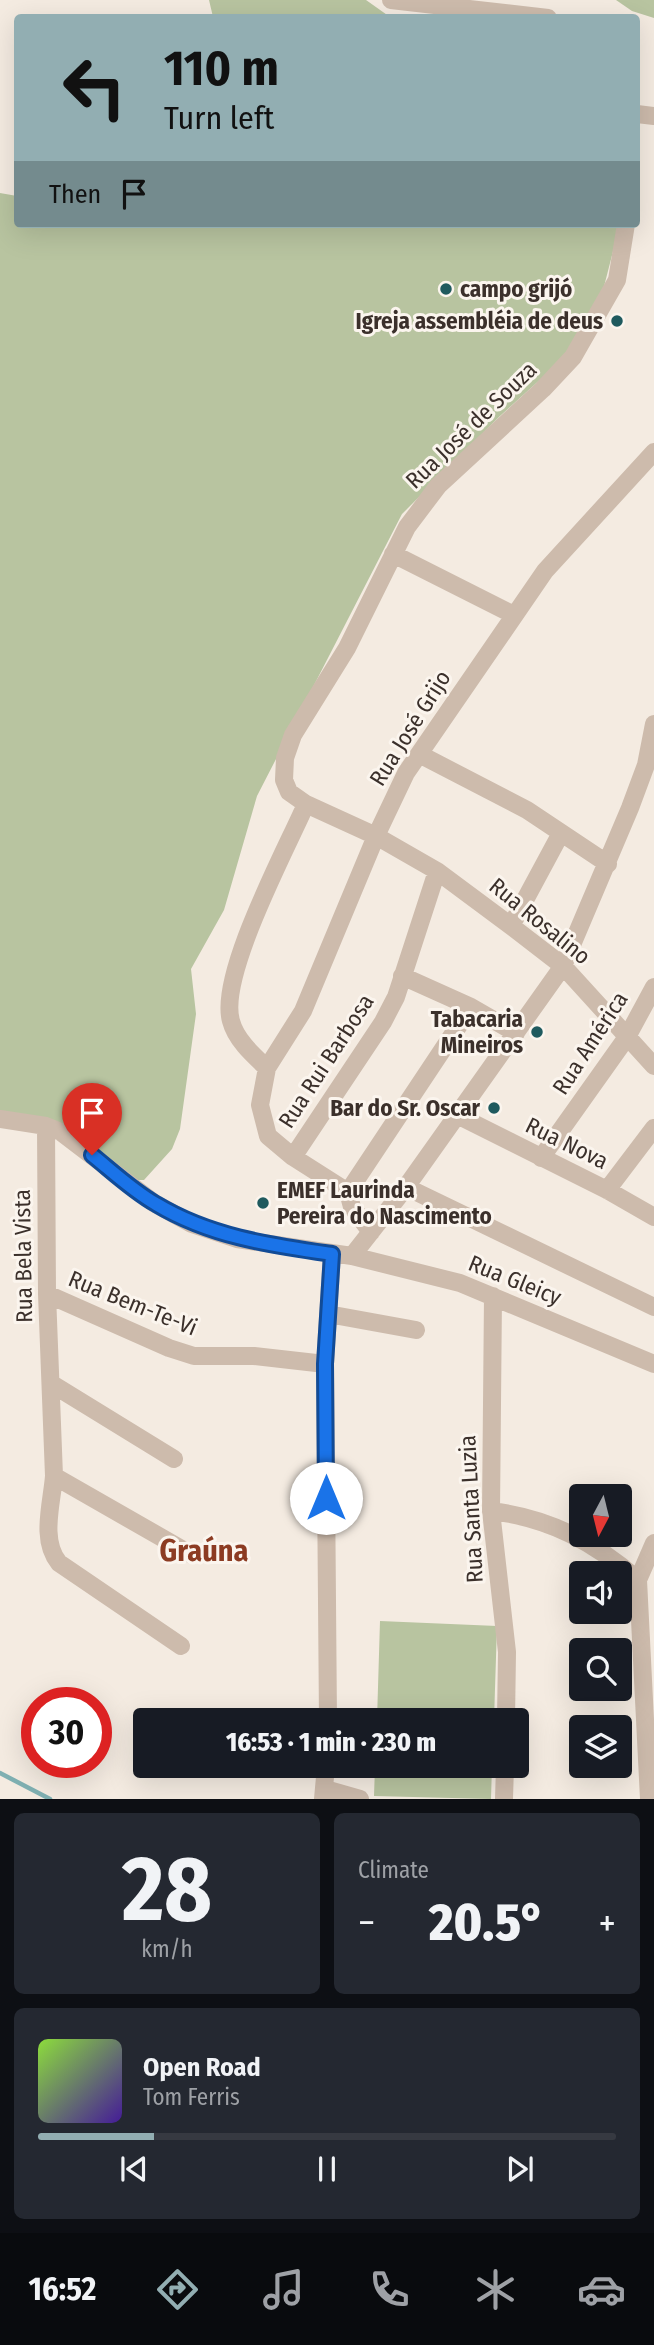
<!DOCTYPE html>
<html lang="en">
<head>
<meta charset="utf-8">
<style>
	:root { --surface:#171b24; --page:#242831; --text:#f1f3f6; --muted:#9ea1a6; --line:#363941; --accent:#92aeb2 }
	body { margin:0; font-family:"Fira Sans Condensed",sans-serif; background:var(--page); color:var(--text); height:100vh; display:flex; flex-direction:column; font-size:26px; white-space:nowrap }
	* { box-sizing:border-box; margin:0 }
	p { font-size:23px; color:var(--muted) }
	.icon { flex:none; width:38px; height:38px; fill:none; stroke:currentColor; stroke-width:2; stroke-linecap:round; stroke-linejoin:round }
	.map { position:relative; height:1799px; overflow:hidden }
	.panel { display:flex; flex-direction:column; gap:14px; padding:14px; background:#0d0f14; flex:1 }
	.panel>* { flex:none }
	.banner { position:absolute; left:14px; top:14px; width:626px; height:214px; border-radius:7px; box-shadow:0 7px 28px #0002; background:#92aeb2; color:#111; overflow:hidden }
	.needle { width:46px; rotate:187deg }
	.tools { position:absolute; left:569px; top:1484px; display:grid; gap:14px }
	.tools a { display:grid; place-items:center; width:63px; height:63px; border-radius:7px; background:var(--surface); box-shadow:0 7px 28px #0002; font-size:35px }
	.speed { position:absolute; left:21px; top:1687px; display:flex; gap:14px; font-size:35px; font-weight:700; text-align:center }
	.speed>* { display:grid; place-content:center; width:91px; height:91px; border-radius:50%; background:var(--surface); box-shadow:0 7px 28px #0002; line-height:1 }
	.speed .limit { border:10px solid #d22; background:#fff; color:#111 }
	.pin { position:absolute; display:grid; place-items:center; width:60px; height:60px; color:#fff; margin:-72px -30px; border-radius:50% 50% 50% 0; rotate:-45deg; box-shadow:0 0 7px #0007 }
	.pin .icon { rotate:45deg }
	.me { position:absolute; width:77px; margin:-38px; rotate:0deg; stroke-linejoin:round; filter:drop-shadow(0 0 5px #0008) }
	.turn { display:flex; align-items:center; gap:24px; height:147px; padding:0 35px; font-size:32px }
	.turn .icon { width:91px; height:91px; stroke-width:2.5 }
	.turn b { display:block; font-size:49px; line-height:60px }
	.then { display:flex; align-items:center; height:66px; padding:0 35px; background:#0003; gap:14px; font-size:26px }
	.big { font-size:52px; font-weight:800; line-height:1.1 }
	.panel .tile { flex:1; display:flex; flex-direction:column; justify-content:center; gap:10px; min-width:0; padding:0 24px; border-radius:10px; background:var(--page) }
	.panel .dial { align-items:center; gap:0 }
	.dial b { font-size:91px; line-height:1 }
	.song { display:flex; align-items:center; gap:21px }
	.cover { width:84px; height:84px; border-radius:10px; background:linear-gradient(135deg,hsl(90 70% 55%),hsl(260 70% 35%)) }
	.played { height:7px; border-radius:4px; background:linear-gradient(90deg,var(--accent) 20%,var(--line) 20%) }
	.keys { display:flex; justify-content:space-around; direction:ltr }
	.heat { display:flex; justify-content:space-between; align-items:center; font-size:38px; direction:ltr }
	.panel .tiles { flex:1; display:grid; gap:14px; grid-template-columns:1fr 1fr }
	.tile:last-child { grid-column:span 2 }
	.trip { position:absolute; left:133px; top:1708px; width:396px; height:70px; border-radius:7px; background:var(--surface); box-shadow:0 7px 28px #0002; font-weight:800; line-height:70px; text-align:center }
	.tab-bar { display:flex; height:112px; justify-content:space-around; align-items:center; background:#090b0e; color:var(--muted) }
	.tab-bar .icon { width:49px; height:49px }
	.tab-bar .active { color:var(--accent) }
	.tab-bar b { font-size:32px; color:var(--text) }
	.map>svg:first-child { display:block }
</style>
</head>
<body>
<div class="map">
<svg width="654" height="1799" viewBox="0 0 654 1799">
	<rect width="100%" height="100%" fill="#f4ebe1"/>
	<!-- green -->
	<path fill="#b8c4a0" d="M209,0h157l24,17h-177z
		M616,0h38v18l-22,-7z
		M0,193l17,3 1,28h602l-22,86 -24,39 -74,67 -98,98 -145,282 -33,114 -33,59 5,45 -16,115 -8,20 -28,31h-6l-65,-49 -73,-20z
		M380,1621l117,5 -3,94h-117z
		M375,1766h117l-1,33 -117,-3z"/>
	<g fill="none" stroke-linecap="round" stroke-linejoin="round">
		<!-- stream -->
		<path stroke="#7fb0b2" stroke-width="4.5" d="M0,1773l50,26"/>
		<!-- minor -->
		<path stroke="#cdbbac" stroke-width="18" d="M391,0l157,18
			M637,114l17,2
			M626,224l-9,56 -44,77 -30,32 -105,97 -31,41 -60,121 -54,87 -8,23 -1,22 5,12 17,12 70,32 61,35 74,55 52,40 91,100
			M393,554l121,61
			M419,754l108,56 81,54
			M511,926l50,-93
			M402,976l69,31 45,26
			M267,1068c-14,-13 -31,-28 -36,-47 -13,-45 55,-171 75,-217
			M457,1115l150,75 47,27
			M0,1119l46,7 15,6 93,71 38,21 45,15 115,17 108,27 194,81
			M46,1126l1,168 7,182 138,79
			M293,1157l90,-135 13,-25 41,-126
			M541,1158l86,-121 27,-50
			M406,1187l248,120
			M607,1190l47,-62
			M348,1192l-55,-35 -25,-21 -8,-31 7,-37 36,-57 73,-175 30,-63 139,-202 109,-119
			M371,1232l-19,-25 -4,-15 123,-185
			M352,1256l54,-69 157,-221 67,-158 16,-43 8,-41
			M47,1294l122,54 25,8h60l71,8
			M493,1296l-2,215 16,141 -1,68
			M328,1314l88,16
			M52,1384l122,75
			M54,1476c-2,27 -14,64 5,87l122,83
			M491,1511c59,7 103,31 147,69
			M328,1720l-3,-356 7,-110
			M325,1789l35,10
			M323,1799l3,-33
			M504,1799l1,-33
			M649,1799l-11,-219 16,-37"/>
	</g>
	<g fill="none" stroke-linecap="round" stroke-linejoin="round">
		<!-- route casing -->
		<g stroke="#114b97" stroke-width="18">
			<path id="route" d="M92,1155c21,17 41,36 64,49 55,33 114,41 176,50l-7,110 1,134"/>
		</g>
		<!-- route -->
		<use href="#route" stroke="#1a73e8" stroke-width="12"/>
	</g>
	<!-- markers -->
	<g fill="#1f5a5e" stroke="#fbf5ee" stroke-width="2.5">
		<circle cx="446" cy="289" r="7"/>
		<circle cx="617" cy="321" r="7"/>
		<circle cx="537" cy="1032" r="7"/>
		<circle cx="494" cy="1108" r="7"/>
		<circle cx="263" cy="1203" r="7"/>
	</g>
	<g text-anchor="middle" stroke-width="6" stroke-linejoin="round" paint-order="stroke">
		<!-- poi labels -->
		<g font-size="23" font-weight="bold" fill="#3b302b" stroke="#fbf5ee" text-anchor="end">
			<text x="460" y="297" text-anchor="start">campo grijó</text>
			<text x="603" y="329">Igreja assembléia de deus</text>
			<text x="523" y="1027">Tabacaria<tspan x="523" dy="26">Mineiros</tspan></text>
			<text x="480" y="1116">Bar do Sr. Oscar</text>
			<text x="277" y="1198" text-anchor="start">EMEF Laurinda<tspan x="277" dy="26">Pereira do Nascimento</tspan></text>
		</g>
		<!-- street labels -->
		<g font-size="23" fill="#3b302b" stroke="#fbf5ee">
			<text transform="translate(471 425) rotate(-44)" y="8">Rua José de Souza</text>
			<text transform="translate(410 728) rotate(-58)" y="8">Rua José Grijo</text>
			<text transform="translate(540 921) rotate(39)" y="8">Rua Rosalino</text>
			<text transform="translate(590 1043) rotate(-57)" y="8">Rua América</text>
			<text transform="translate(326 1061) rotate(-57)" y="8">Rua Rui Barbosa</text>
			<text transform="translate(567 1143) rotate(26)" y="8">Rua Nova</text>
			<text transform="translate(23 1256) rotate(-91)" y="8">Rua Bela Vista</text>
			<text transform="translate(515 1280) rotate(22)" y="8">Rua Gleicy</text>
			<text transform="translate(133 1303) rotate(22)" y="8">Rua Bem-Te-Vi</text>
			<text transform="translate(471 1509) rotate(-93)" y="8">Rua Santa Luzia</text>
		</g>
		<!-- district labels -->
		<g font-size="30" font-weight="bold" fill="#8c3b22" stroke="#fbf5ee">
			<text x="204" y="1561">Graúna</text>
		</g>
	</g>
</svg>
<div class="tools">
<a><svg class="needle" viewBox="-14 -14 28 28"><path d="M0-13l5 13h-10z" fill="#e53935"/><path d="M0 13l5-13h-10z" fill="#9ea1a6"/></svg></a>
<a><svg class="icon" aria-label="sound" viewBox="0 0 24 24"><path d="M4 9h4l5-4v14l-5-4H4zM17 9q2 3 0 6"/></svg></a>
<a><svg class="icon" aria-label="search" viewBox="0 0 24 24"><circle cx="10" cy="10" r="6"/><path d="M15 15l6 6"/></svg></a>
<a><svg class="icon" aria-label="layers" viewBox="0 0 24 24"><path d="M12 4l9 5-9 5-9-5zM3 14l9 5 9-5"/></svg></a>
</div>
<div class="speed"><div class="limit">30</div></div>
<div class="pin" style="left:92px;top:1155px;background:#d93025"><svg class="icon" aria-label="arrive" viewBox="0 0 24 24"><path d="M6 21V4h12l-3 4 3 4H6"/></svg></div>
<svg class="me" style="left:326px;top:1498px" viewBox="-20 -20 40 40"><circle r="19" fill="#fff"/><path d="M0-13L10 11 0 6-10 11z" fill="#1a73e8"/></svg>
<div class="trip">16:53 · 1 min · 230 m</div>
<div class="banner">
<div class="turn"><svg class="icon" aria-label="left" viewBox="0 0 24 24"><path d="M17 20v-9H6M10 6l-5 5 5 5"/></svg><div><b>110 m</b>Turn left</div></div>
<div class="then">Then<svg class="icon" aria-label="arrive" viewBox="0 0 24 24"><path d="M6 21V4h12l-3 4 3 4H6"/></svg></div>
</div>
</div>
<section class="panel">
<div class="tiles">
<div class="tile dial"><b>28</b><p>km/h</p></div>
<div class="tile"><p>Climate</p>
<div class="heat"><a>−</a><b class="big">20.5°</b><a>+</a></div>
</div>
<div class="tile">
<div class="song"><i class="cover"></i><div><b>Open Road</b><p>Tom Ferris</p></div></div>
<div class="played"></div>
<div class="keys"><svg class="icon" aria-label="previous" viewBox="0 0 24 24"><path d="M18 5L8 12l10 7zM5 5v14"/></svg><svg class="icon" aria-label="pause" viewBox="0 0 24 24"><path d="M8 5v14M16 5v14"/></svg><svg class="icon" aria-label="next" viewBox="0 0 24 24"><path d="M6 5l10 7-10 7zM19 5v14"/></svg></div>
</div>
</div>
</section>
<nav class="tab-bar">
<b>16:52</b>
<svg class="icon active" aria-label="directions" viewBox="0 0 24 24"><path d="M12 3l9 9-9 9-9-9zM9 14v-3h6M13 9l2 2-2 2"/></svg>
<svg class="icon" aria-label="music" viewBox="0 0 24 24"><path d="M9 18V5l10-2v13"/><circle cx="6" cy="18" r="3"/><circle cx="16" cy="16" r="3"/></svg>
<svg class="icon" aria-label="phone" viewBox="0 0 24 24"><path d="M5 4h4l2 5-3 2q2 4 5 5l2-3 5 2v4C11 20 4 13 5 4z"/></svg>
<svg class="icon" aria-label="climate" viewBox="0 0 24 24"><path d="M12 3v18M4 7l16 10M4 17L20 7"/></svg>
<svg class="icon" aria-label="car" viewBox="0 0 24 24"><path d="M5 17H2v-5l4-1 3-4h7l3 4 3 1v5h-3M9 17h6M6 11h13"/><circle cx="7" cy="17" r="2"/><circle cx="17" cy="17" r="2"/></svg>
</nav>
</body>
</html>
